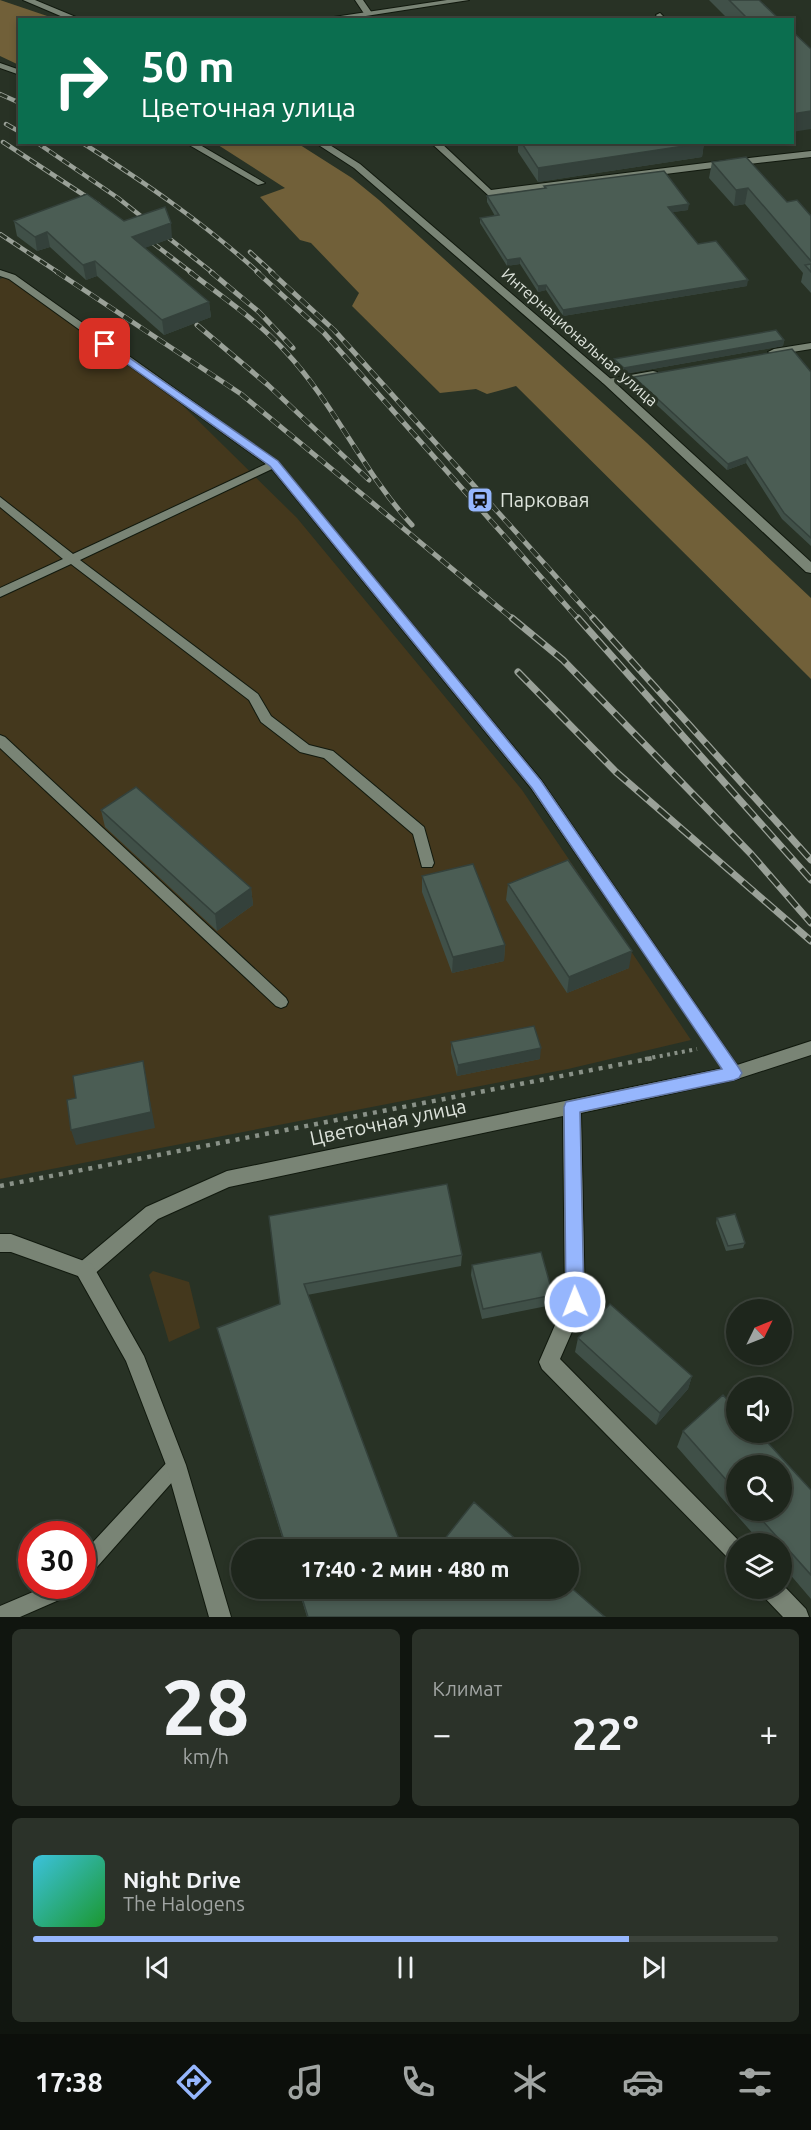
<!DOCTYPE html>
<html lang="ru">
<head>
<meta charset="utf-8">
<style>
	:root { --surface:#1e261c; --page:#2b3229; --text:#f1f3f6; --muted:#a1a5a3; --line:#3c433b; --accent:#96b6fd }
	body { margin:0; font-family:Ubuntu,sans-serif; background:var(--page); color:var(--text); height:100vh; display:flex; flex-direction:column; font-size:22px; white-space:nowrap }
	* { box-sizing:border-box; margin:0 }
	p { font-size:20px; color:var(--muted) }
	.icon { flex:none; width:33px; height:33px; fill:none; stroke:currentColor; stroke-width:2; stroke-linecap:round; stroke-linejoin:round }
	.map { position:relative; height:1617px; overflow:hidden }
	.sheet { display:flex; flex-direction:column; gap:12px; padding:12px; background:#10150f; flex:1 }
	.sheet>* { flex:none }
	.hud { position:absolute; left:18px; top:18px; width:776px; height:126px; border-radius:0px; box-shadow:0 3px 9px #0003,0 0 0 2px var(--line); background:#0b6e4f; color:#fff; overflow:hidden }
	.needle { width:39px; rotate:47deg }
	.buttons { position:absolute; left:726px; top:1299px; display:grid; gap:12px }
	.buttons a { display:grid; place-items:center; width:66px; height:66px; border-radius:50%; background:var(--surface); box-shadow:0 3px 9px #0003,0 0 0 2px var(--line); font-size:30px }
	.speed { position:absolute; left:18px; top:1521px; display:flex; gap:12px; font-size:30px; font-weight:700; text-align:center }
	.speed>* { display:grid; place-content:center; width:78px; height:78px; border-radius:50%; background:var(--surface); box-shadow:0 3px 9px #0003,0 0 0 2px var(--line); line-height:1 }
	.speed .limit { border:9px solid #d22; background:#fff; color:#111 }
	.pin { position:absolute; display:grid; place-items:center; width:51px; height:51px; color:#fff; margin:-26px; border-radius:12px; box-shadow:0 3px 9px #0006 }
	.me { position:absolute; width:66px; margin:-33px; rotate:359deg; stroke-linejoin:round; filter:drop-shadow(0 0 4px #0008) }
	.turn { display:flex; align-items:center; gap:21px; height:126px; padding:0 24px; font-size:27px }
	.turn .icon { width:78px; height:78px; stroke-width:2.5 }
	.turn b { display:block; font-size:42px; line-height:51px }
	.big { font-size:45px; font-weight:700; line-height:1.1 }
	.sheet .card { flex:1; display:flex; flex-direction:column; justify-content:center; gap:9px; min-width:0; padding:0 21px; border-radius:9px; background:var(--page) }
	.sheet .dial { align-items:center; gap:0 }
	.dial b { font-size:78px; line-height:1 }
	.song { display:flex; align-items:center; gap:18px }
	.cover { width:72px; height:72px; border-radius:9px; background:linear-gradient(135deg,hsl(190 70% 55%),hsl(130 70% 35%)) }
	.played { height:6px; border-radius:3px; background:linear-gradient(90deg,var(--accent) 80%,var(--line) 80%) }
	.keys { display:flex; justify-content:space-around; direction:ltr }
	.heat { display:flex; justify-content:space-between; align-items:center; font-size:33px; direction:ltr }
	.sheet .tiles { flex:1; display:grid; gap:12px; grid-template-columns:1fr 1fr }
	.card:last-child { grid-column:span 2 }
	.trip { position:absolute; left:231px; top:1539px; width:348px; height:60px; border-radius:30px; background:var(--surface); box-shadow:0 3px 9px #0003,0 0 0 2px var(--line); font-weight:700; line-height:60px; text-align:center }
	.menu { display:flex; height:96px; justify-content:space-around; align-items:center; background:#0c0f0b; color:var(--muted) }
	.menu .icon { width:42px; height:42px }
	.menu .active { color:var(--accent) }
	.menu b { font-size:27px; color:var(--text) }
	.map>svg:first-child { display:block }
</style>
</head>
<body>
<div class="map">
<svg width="811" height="1617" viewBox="0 0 811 1617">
	<rect width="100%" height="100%" fill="#283225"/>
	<!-- green -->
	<path fill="#44381d" d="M13,274l151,113 133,131 225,272 169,250 -123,29 -568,110v-900z
		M153,1271l36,11 11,46 -31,14 -20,-67z"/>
	<!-- forest -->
	<path fill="#716039" d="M0,0l56,19 -36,1 -1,45 -19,-9z
		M215,143h82l55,35 27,22 268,243 164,155v81l-295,-293 -29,8 -11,-5 -36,4 -88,-87 7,-13 -48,-50 -11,-3 -40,-43 25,-9z"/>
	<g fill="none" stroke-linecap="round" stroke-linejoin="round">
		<!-- service casing -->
		<g stroke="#11190e" stroke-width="2">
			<path id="service" d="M355,0h8l9,13 -1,2h-6z
				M660,13l7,7h-7l-4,-5z
				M0,63l20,7v5l-20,-7z
				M184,142h11l70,41 -7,2z
				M430,142h10l51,48 238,-30 4,3 -4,3 -240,30z
				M0,270l15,5 263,187 263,318 198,288 3,5 -3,5 -5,2 -5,-2 -198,-290 -259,-319 -192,91 178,134 13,22 38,29 24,6 91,76 10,36 -2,4h-10l-9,-33 -89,-76 -24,-6 -39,-30 -12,-22 -178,-136 -71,33v-9l63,-29 -63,-52v-10l73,57 193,-90 -257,-185 -9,-3z
				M0,735l5,2 281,261 2,4 -2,4 -5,2 -5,-2 -276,-258z
				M176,1456l6,3 3,6 -3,6 -93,105 -7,2v-24l88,-95z
				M47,1586h31l-3,7 -55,24h-20v-11z"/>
		</g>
		<!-- minor casing -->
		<g stroke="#11190e" stroke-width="2">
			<path id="minor" d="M811,151v6l-79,9 -5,-3 5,-3z
				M811,343v6l-37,6 -6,-3 6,-3z
				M653,371l4,1v4l-49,9 -6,-3 6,-3z
				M811,1041v14l-77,25 -153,33 4,189 -25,57 182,185h-6v19l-7,-4 -187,-190 -3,-7 26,-60 -2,-186 -334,71 -71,32 -66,57 -7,3 -7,-3 -2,-6 2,-6 68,-57 81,-36 507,-105z
				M782,1584l24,25 3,8h-26l-20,-21 -3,-8h22z"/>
		</g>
		<!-- tertiary casing -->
		<g stroke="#11190e" stroke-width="2">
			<path id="tertiary" d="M0,1234h11l81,30 52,92 42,109 45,152h-22l-43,-152 -40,-104 -48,-85 -67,-24h-11z"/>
		</g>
		<!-- secondary casing -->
		<g stroke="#11190e" stroke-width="2">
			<path id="secondary" d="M23,0h12l48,20h-13z
				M447,0h22l-129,20h-26z
				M314,142h11l35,22 252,216 199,182v11l-5,-1 -202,-188 -250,-216z"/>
		</g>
		<!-- path-far1 -->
		<path stroke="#899187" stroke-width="4" stroke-dasharray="3 4.5" stroke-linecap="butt" d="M645,1059l52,-10"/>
		<!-- path -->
		<path stroke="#899187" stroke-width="4.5" stroke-dasharray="4 6" stroke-linecap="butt" d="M0,1186l653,-128"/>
		<!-- service -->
		<use href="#service" fill="#798475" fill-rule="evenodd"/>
		<!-- minor -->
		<use href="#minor" fill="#798475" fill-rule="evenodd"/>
		<!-- tertiary -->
		<use href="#tertiary" fill="#798475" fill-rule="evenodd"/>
		<!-- secondary -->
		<use href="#secondary" fill="#798475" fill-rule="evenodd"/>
		<!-- rail-far2 casing -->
		<g stroke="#9aa198" stroke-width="4.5">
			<path id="rail-far2" d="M0,94l20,9
				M6,124l14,8
				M3,142l96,63
				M36,142l82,56 95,75
				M81,142c63,40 123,81 178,131
				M0,234l59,39
				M141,234l51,39
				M250,252l23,21"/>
		</g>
		<!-- rail-far1 casing -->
		<g stroke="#9aa198" stroke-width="5">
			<path id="rail-far1" d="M57,272l184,122 273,226
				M190,272c32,25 68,49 95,79 49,52 78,121 127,174
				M211,272l48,40 34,36
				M257,272l67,61 255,287
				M271,272l63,58 261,290
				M197,325l71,60 101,95"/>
		</g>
		<!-- rail casing -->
		<g stroke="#9aa198" stroke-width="7">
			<path id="rail" d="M512,618l51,42 188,194 60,69
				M578,618l233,262
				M593,618l218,242
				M518,672l98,100 195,169"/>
		</g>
		<!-- rail-far2 -->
		<use href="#rail-far2" stroke="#283225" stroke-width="3" stroke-dasharray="8" stroke-linecap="butt"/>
		<!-- rail-far1 -->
		<use href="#rail-far1" stroke="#283225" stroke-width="4" stroke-dasharray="10" stroke-linecap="butt"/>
		<!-- rail -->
		<use href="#rail" stroke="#283225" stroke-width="4.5" stroke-dasharray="14" stroke-linecap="butt"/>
	</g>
	<!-- wall -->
	<path fill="#405048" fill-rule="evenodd" d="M709,0h50l21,20h-51z
		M518,142h185l1,1 -2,14 -164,25 -20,-30z
		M712,162l75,40 24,14v77l-10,-11 2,-9 -58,-69 -11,2 -25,-28z
		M544,186l144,24 -16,2 26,32 49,42 -184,30 -17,-26 -8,2 -18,-28 -13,2 -27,-43v-5l15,-2 -8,-14v-6l57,-8z
		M14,221h110l48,17 -28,10 65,54 2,15 -47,18 -67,-59 -11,4 -36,-33 -13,4 -20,-15z
		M784,340l-1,6 -159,28 -11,-10 1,-5z
		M811,372v174l-29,-27 -36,-56 -19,7 -94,-87 1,-6z
		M101,810l150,78 2,17 -36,26 -112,-104z
		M422,876l83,69 -1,16 -52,12 -30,-81z
		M508,884l121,84 -62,25 -61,-93z
		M451,1042l89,17 -83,17 -6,-23z
		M269,1216l193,39 -1,11 -154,29 96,255h-117l-66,-212 -3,-10 63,-24z
		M717,1218l28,25 -2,5 -17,3 -10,-28z
		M472,1265l81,30 -1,10 -70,14 -11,-44z
		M578,1338l114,38 -4,13 -32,36 -81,-73z
		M683,1431l128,59v109l-29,-34v-21h-20l-85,-97zM736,1466l46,44h-46z
		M298,1588h270l37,29h-298z"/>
	<!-- shaded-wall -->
	<path fill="#34413b" d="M811,111v18l-19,3v-18z
		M704,143l-2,14 -164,25v-14z
		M748,188l-3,16 -11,2 2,-16z
		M689,204l-1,6 -20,3v-6z
		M171,223l1,15 -38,14 -2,-15z
		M47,232l3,15 -13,4 -2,-14z
		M520,258v6l-13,2v-6z
		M95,261l2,15 -11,4 -3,-15z
		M748,280l-1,6 -184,30v-6z
		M546,285v5l-8,2v-6z
		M209,302l2,15 -47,18 -2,-15z
		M784,340l-1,6 -159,28v-6z
		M747,457l-1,6 -19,7 1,-6z
		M251,888l2,17 -36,26 -2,-17z
		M505,945l-1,16 -52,12 1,-16z
		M632,951l-3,17 -62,25 2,-16z
		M541,1048l-1,11 -83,17 1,-11z
		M143,1061l12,67 -79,17 -5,-15z
		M692,1376l-4,13 -32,36 4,-12z"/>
	<!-- building -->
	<path fill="#4b5d54" stroke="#34413b" stroke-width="1.5" d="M729,0h30l21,20h-31z
		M792,31l19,18v62l-19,3z
		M521,142h182l1,1 -166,25z
		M746,157l41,45 10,-2 14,16v45l-63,-73 -12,2 -24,-28z
		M664,171l25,33 -21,3 30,37 18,-3 32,39 -185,30 -17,-25 -8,1 -18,-28 -13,2 -27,-42 19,-3 -12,-19 59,-8 -2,-2z
		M87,194l37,27 41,-14 6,16 -39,14 77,65 -47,18 -67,-59 -12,4 -36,-33 -12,5 -21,-16z
		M811,264v8l-6,-7z
		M776,330l8,10 -160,28 -10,-9z
		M792,349l19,23v166l-27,-25 -37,-56 -19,7 -94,-87z
		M136,787l115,101 -36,26 -114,-104z
		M568,860l64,91 -63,26 -61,-93z
		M473,864l32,81 -52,12 -31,-81z
		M534,1026l7,22 -83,17 -7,-23z
		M143,1061l8,51 -80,18 -4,-30 9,-2 -3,-22z
		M447,1184l15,71 -158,29 99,266h-116l-70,-222 63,-24 -11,-88z
		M735,1214l10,29 -17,3 -11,-28z
		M541,1252l12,43 -70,14 -11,-44z
		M610,1304l82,72 -32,37 -82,-75z
		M723,1395l13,14v23h22l53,58v85l-58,-65h29v-44h-46v25l-53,-60z
		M474,1502l54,48h-92z
		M568,1585l37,32h-297l-9,-29h269z"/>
	<!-- route -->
	<path fill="#96b6fd" stroke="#6276a4" stroke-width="1.5" d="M105,341l173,120 263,320 198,287 3,5 -3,5 -5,2 -154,32 4,190 -3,6 -6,3 -6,-3 -3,-6 -2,-195 2,-5 156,-33 -190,-281 -262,-322 -168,-120 -2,-2z"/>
	<!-- icons -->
	<defs>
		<g id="station-square" transform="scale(1.35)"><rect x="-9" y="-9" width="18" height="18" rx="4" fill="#96b6fd" stroke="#283225"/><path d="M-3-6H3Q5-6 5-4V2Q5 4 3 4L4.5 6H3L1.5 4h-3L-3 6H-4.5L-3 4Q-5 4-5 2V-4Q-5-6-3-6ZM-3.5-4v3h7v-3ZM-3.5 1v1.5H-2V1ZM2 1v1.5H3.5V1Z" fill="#111"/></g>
	</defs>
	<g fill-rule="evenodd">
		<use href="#station-square" x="480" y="500"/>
	</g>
	<g text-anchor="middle" stroke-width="6" stroke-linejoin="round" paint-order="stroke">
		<!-- far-street labels -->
		<g font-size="16" fill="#dde3db" stroke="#283225">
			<text transform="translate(580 337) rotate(41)" y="6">Интернациональная улица</text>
		</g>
		<!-- poi labels -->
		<g font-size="20" fill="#dde3db" stroke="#283225" text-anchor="start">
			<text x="500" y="507">Парковая</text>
		</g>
		<!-- street labels -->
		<g font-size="20" fill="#dde3db" stroke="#283225">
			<text transform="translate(388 1122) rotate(-12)" y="7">Цветочная улица</text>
		</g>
	</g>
</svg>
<div class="buttons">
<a><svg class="needle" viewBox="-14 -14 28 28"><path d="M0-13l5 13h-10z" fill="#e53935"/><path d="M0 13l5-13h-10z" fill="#a1a5a3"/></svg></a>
<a><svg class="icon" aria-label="sound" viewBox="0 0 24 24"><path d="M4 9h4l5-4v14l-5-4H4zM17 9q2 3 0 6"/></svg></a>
<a><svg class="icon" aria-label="search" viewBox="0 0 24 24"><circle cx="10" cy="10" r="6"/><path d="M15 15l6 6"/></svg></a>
<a><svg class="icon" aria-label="layers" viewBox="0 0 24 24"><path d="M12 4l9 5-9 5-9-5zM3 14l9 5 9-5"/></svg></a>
</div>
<div class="speed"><div class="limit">30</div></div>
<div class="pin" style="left:105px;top:344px;background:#d93025"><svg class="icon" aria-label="arrive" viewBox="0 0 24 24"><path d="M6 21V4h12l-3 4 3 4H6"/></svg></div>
<svg class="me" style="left:575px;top:1302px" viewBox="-20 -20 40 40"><circle r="17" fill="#96b6fd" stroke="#fff" stroke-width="3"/><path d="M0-11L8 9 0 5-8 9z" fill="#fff"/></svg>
<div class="trip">17:40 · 2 мин · 480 m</div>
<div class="hud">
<div class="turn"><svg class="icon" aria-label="right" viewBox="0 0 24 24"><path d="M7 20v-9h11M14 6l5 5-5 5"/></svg><div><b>50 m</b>Цветочная улица</div></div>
</div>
</div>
<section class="sheet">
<div class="tiles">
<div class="card dial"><b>28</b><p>km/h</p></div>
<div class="card"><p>Климат</p>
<div class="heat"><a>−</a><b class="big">22°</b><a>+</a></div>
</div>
<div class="card">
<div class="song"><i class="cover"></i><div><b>Night Drive</b><p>The Halogens</p></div></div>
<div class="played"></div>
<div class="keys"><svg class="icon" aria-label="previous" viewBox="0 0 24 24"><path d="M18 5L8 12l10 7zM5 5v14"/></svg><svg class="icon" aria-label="pause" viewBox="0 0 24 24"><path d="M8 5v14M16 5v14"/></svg><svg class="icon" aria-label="next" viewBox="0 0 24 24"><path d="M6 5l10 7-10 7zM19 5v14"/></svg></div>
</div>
</div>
</section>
<nav class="menu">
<b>17:38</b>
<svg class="icon active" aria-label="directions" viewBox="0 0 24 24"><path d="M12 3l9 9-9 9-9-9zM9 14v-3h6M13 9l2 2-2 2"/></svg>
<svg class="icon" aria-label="music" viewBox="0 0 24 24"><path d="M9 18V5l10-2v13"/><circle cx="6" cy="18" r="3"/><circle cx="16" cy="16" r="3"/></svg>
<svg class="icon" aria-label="phone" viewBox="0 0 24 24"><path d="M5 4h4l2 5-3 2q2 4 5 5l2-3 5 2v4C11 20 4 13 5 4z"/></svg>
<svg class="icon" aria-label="climate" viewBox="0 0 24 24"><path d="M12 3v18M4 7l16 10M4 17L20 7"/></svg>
<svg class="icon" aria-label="car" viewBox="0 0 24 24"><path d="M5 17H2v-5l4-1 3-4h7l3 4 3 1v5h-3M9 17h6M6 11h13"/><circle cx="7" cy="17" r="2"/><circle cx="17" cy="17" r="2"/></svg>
<svg class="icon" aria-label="filters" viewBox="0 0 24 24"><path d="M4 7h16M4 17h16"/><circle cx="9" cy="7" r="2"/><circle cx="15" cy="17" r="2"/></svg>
</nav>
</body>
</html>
